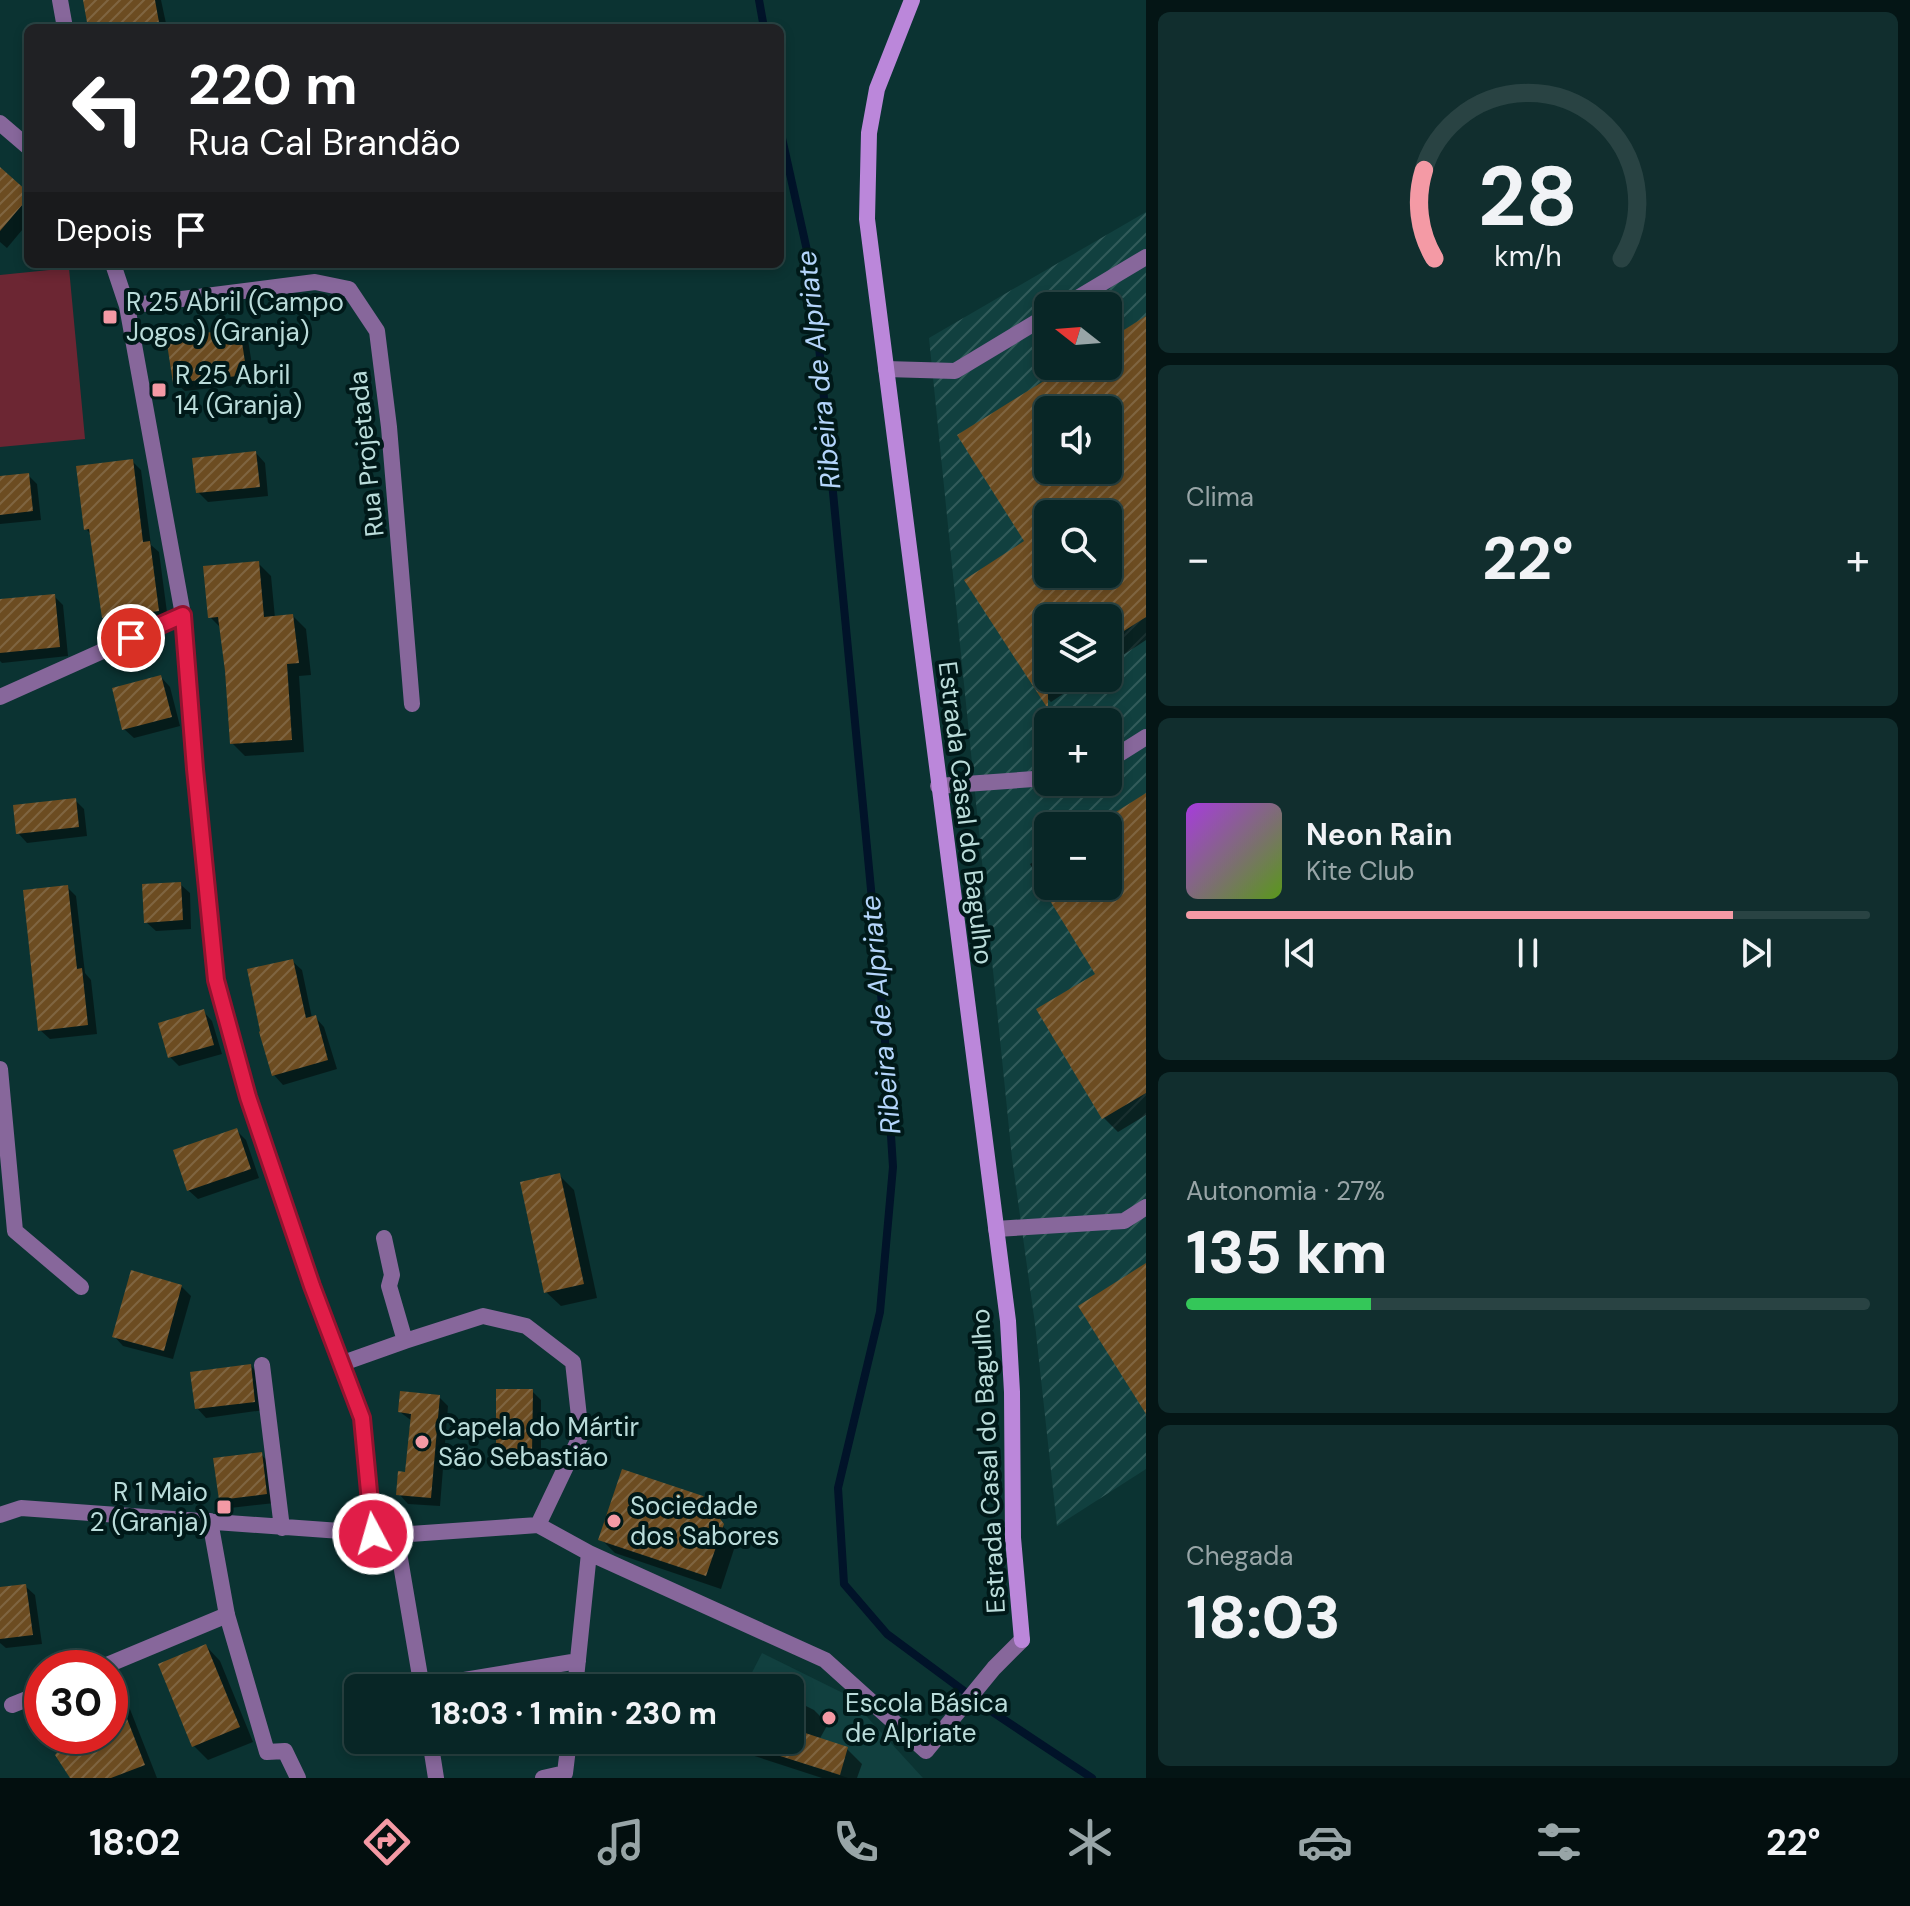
<!DOCTYPE html>
<html lang="pt">
<head>
<meta charset="utf-8">
<style>
	:root { --surface:#082626; --page:#112e2e; --text:#f1f3f6; --muted:#98a5a7; --line:#294343; --accent:#f49aa5 }
	body { margin:0; font-family:"DM Sans",sans-serif; background:var(--page); color:var(--text); height:100vh; display:flex; flex-direction:column; font-size:30px; white-space:nowrap }
	* { box-sizing:border-box; margin:0 }
	p { font-size:26px; color:var(--muted) }
	.icon { flex:none; width:44px; height:44px; fill:none; stroke:currentColor; stroke-width:2; stroke-linecap:round; stroke-linejoin:round }
	.map { position:relative; flex:1; overflow:hidden }
	.side { display:flex; flex-direction:column; gap:12px; padding:12px; background:#041515; width:764px }
	.side>* { flex:none }
	.top-card { position:absolute; left:24px; top:24px; width:760px; height:244px; border-radius:12px; box-shadow:0 4px 12px #0003,0 0 0 2px var(--line); background:#202124; color:#fff; overflow:hidden }
	.needle { width:52px; rotate:287deg }
	.buttons { position:absolute; left:1034px; top:292px; display:grid; gap:16px }
	.buttons a { display:grid; place-items:center; width:88px; height:88px; border-radius:12px; background:var(--surface); box-shadow:0 4px 12px #0003,0 0 0 2px var(--line); font-size:40px }
	.speed { position:absolute; left:24px; top:1650px; display:flex; gap:16px; font-size:40px; font-weight:700; text-align:center }
	.speed>* { display:grid; place-content:center; width:104px; height:104px; border-radius:50%; background:var(--surface); box-shadow:0 4px 12px #0003,0 0 0 2px var(--line); line-height:1 }
	.speed .limit { border:12px solid #d22; background:#fff; color:#111 }
	.pin { position:absolute; display:grid; place-items:center; width:68px; height:68px; color:#fff; margin:-34px; border:4px solid #fff; border-radius:50%; box-shadow:0 2px 8px #0007 }
	.me { position:absolute; width:88px; margin:-44px; rotate:354deg; stroke-linejoin:round; filter:drop-shadow(0 0 6px #0008) }
	.turn { display:flex; align-items:center; gap:28px; height:168px; padding:0 32px; font-size:36px }
	.turn .icon { width:104px; height:104px; stroke-width:2.5 }
	.turn b { display:block; font-size:56px; line-height:68px }
	.then { display:flex; align-items:center; height:76px; padding:0 32px; background:#0003; gap:16px; font-size:30px }
	.big { font-size:60px; font-weight:800; line-height:1.1 }
	.side .card { flex:1; display:flex; flex-direction:column; justify-content:center; gap:12px; min-width:0; padding:0 28px; border-radius:12px; background:var(--page) }
	.side .dial { align-items:center; gap:0 }
	.dial svg { height:208px; overflow:visible; fill:none; stroke:var(--line); stroke-width:7; stroke-linecap:round; text-anchor:middle }
	.dial text { fill:var(--text); stroke:none }
	.song { display:flex; align-items:center; gap:24px }
	.cover { width:96px; height:96px; border-radius:12px; background:linear-gradient(135deg,hsl(280 70% 55%),hsl(90 70% 35%)) }
	.played { height:8px; border-radius:4px; background:linear-gradient(90deg,var(--accent) 80%,var(--line) 80%) }
	.keys { display:flex; justify-content:space-around; direction:ltr }
	.heat { display:flex; justify-content:space-between; align-items:center; font-size:44px; direction:ltr }
	.charge { height:12px; border-radius:6px; background:linear-gradient(90deg,#34c759 27%,var(--line) 0) }
	.trip { position:absolute; left:344px; top:1674px; width:460px; height:80px; border-radius:12px; background:var(--surface); box-shadow:0 4px 12px #0003,0 0 0 2px var(--line); font-weight:800; line-height:80px; text-align:center }
	.dock { display:flex; height:128px; justify-content:space-around; align-items:center; background:#030f0f; color:var(--muted) }
	.dock .icon { width:56px; height:56px }
	.dock .on { color:var(--accent) }
	.dock b { font-size:36px; color:var(--text) }
	main { display:flex; flex:1; min-height:0 }
	.map>svg:first-child { display:block }
</style>
</head>
<body>
<main>
<div class="map">
<svg width="1146" height="1778" viewBox="0 0 1146 1778">
	<defs>
		<pattern id="industrial-furrows" width="10" height="10" patternUnits="userSpaceOnUse" patternTransform="scale(2)"><rect width="10" height="10" fill="#11403f"/><path d="M-1 1l2-2M0 10L10 0M9 11l2-2" fill="none" stroke="#325b5a"/></pattern>
		<pattern id="building-hatch" width="6" height="6" patternUnits="userSpaceOnUse" patternTransform="scale(2)"><rect width="6" height="6" fill="#6c4c21"/><path d="M-1 1l2-2M0 6l6-6M5 7l2-2" fill="none" stroke="#7f6541"/></pattern>
	</defs>
	<rect width="100%" height="100%" fill="#0b3332"/>
	<!-- built -->
	<path fill="#11403f" d="M762,1653l85,42 76,83h-75l-117,-38h59v-52h-46z"/>
	<!-- industrial -->
	<path fill="url(#industrial-furrows)" fill-rule="evenodd" d="M1146,212v1257l-89,57 -22,-202 -23,-166 -83,-820zM1048,306h60v60h-60zM1048,410h60v60h-60zM1048,514h60v60h-60zM1048,618h60v60h-60zM1048,722h60v60h-60zM1048,826h60v60h-60z"/>
	<!-- pitch -->
	<path fill="#6c2633" d="M69,268l16,171 -85,8v-172z"/>
	<!-- shadow -->
	<path fill="#0007" fill-rule="evenodd" d="M85,0h76l6,28h-77z
		M0,170l28,24v29l-21,25 -7,-6z
		M1146,320v320l-38,25v-47h-60v60h39l-36,24 -15,-14 -10,-146 -66,-106 112,-70h36v-23zM1048,410h60v60h-60zM1048,514h60v60h-60z
		M239,331l9,9 7,43 -70,8 -10,-9z
		M256,453l9,10 3,33 -60,6 -10,-10z
		M132,461l9,9 10,75 8,7 9,68 -55,7 -9,-10 -12,-82 -6,-6z
		M28,475l9,9 4,36 -41,4v-46z
		M258,563l13,13 4,42 18,-2 13,13 5,46 -12,1 5,76 -59,4 -13,-13 -11,-115 -11,-11z
		M54,596l9,9 5,51 -66,7 -2,-2v-60z
		M161,677l9,10 10,39 -46,12 -10,-9z
		M1146,796v319l-28,17 -14,-14 -6,-143 -68,-111 18,-10v32h60v-60h-11z
		M75,800l9,9 3,27 -60,7 -9,-10z
		M180,884l10,9 1,36 -35,2 -10,-9z
		M67,887l9,9 9,77 6,7 6,54 -47,5 -10,-9z
		M292,961l10,9 10,48 3,-1 9,10 13,42 -54,16 -9,-10z
		M203,1011l9,10 10,33 -43,12 -9,-9z
		M237,1131l9,9 13,38 -61,21 -10,-9z
		M559,1175l15,15 23,108 -36,8 -15,-14z
		M181,1286l10,10 -18,63 -50,-13 -9,-10z
		M251,1366l9,10 4,34 -58,8 -9,-10z
		M532,1391l9,9v62h-33l-10,-9z
		M439,1397l9,9 -8,100 -32,-2 -9,-10 8,-20 5,-53 -12,-9z
		M261,1454l9,10 5,39 -45,5 -9,-9z
		M702,1498l10,10h-2l18,25 3,-2 6,9 -16,49 -106,-36 -14,-14z
		M25,1586l10,9 7,49 -36,4 -6,-5v-54z
		M206,1646l14,15 33,81 -45,18 -14,-14z
		M112,1685l14,14 31,79h-85l-4,-36 -3,-6h45v-50z
		M790,1698l24,12 14,14 -9,16 28,9 15,15 -5,14h-35l-86,-28 -10,-10h64z"/>
	<g fill="none" stroke-linecap="round" stroke-linejoin="round">
		<!-- stream -->
		<path stroke="#011329" stroke-width="8" d="M759,0l5,28
			M780,129l32,144 72,752 9,142 -13,145 -42,176 6,96 43,50 104,77 101,67"/>
	</g>
	<!-- building -->
	<path fill="url(#building-hatch)" fill-rule="evenodd" d="M83,0h72l5,28h-72z
		M0,167l28,25v6l-28,33z
		M1146,316v301l-38,24v-23h-60v91l-84,-129 60,-39 -67,-106 111,-69h40v-26zM1048,410h60v60h-60zM1048,514h60v60h-60z
		M240,329l7,46 -74,8 -7,-46z
		M256,451l4,36 -64,6 -4,-35z
		M133,459l10,83 7,-1 9,70 -57,7 -13,-89 -5,1 -8,-64z
		M29,473l4,38 -33,4v-39z
		M259,561l5,56 29,-3 6,49 -12,1 5,76 -62,4 -5,-73 -7,-54 -10,1 -5,-52z
		M55,594l5,53 -60,6v-54z
		M161,675l11,42 -50,13 -10,-42z
		M1146,793v300l-44,26 -66,-110 59,-35 -54,-88h67v-69z
		M76,798l3,29 -63,7 -3,-29z
		M181,882l2,38 -39,3 -2,-39z
		M68,885l9,84 5,-1 6,57 -50,6 -15,-141z
		M293,959l13,59 10,-3 12,45 -56,16 -13,-44 1,-1 -13,-62z
		M204,1009l10,36 -46,13 -10,-35z
		M237,1128l14,41 -64,22 -14,-41z
		M560,1173l24,111 -40,9 -24,-111z
		M1146,1263v151l-68,-108z
		M131,1270l51,15 -18,66 -52,-14z
		M251,1364l4,38 -60,7 -5,-37z
		M496,1389h37l-1,64h-36z
		M400,1391l40,4 -9,103 -35,-3 2,-24 7,1 6,-58 -13,-2z
		M262,1452l5,42 -48,6 -6,-42z
		M622,1469l81,27 21,28 -18,52 -108,-36z
		M26,1584l7,51 -33,4v-52z
		M206,1644l34,83 -48,20 -34,-83z
		M110,1680h2l33,85 -34,13h-41l-15,-23 16,-19h39z
		M790,1728l58,19 -8,28 -95,-30 1,-5h44z"/>
	<g fill="none" stroke-linecap="round" stroke-linejoin="round">
		<!-- lane -->
		<path stroke="#87679b" stroke-width="16" d="M1064,306l82,-49
			M886,369l69,2 93,-56
			M1108,761l38,-24
			M938,786l110,-8
			M996,1229l128,-8 22,-14
			M100,1668l127,-53
			M12,1705l30,-12"/>
		<!-- street -->
		<path stroke="#87679b" stroke-width="16" d="M60,0l5,28
			M0,123l28,24
			M113,264l14,42 56,309 12,154 21,211 32,117 64,189 50,132 11,116
			M127,306l188,-24 34,7 28,42 12,96 23,277
			M0,697l183,-82
			M0,1069l15,162 66,56
			M384,1238l8,37 -3,11 16,55
			M343,1363l62,-22 78,-25 43,10 47,36 8,73 -43,90
			M262,1365l20,163
			M0,1515l21,-7 375,27 142,-10
			M210,1521l17,94 40,137 18,-1 13,27
			M538,1525l51,28 236,107 101,91 68,-83 28,-28
			M396,1535l26,153
			M422,1687l156,-26
			M575,1688l14,-135
			M430,1740l6,38
			M543,1778l22,-5 4,-33"/>
		<!-- secondary -->
		<path stroke="#bb87da" stroke-width="16" d="M912,0l-35,89 -8,44 -2,86 141,1102 4,71 1,146 9,102"/>
	</g>
	<g fill="none" stroke-linecap="round" stroke-linejoin="round">
		<!-- route casing -->
		<g stroke="#92132f" stroke-width="20">
			<path id="route" d="M131,638l52,-23 12,154 21,211 32,117 64,189 50,132 11,116"/>
		</g>
		<!-- route -->
		<use href="#route" stroke="#e11d48" stroke-width="14"/>
	</g>
	<!-- markers -->
	<g fill="#f49aa5" stroke="#001919" stroke-width="3">
		<rect x="102" y="309" width="16" height="16" rx="4"/>
		<rect x="151" y="382" width="16" height="16" rx="4"/>
		<circle cx="422" cy="1442" r="8"/>
		<rect x="216" y="1499" width="16" height="16" rx="4"/>
		<circle cx="614" cy="1521" r="8"/>
		<circle cx="829" cy="1718" r="8"/>
	</g>
	<g text-anchor="middle" stroke-width="8" stroke-linejoin="round" paint-order="stroke">
		<!-- poi labels -->
		<g font-size="26" fill="#badcda" stroke="#001919" text-anchor="start">
			<text x="126" y="311">R 25 Abril (Campo<tspan x="126" dy="30">Jogos) (Granja)</tspan></text>
			<text x="175" y="384">R 25 Abril<tspan x="175" dy="30">14 (Granja)</tspan></text>
			<text x="438" y="1436">Capela do Mártir<tspan x="438" dy="30">São Sebastião</tspan></text>
			<text x="208" y="1501" text-anchor="end">R 1 Maio<tspan x="208" dy="30">2 (Granja)</tspan></text>
			<text x="630" y="1515">Sociedade<tspan x="630" dy="30">dos Sabores</tspan></text>
			<text x="845" y="1712">Escola Básica<tspan x="845" dy="30">de Alpriate</tspan></text>
		</g>
		<!-- street labels -->
		<g font-size="26" fill="#badcda" stroke="#001919">
			<text transform="translate(366 454) rotate(-96)" y="9">Rua Projetada</text>
			<text transform="translate(966 813) rotate(83)" y="9">Estrada Casal do Bagulho</text>
			<text transform="translate(988 1461) rotate(-93)" y="9">Estrada Casal do Bagulho</text>
		</g>
		<!-- water labels -->
		<g font-size="28" font-style="italic" fill="#b4d5fb" stroke="#001919">
			<text transform="translate(818 370) rotate(-96)" y="10">Ribeira de Alpriate</text>
			<text transform="translate(880 1015) rotate(-95)" y="10">Ribeira de Alpriate</text>
		</g>
	</g>
</svg>
<div class="buttons">
<a><svg class="needle" viewBox="-14 -14 28 28"><path d="M0-13l5 13h-10z" fill="#e53935"/><path d="M0 13l5-13h-10z" fill="#98a5a7"/></svg></a>
<a><svg class="icon" aria-label="sound" viewBox="0 0 24 24"><path d="M4 9h4l5-4v14l-5-4H4zM17 9q2 3 0 6"/></svg></a>
<a><svg class="icon" aria-label="search" viewBox="0 0 24 24"><circle cx="10" cy="10" r="6"/><path d="M15 15l6 6"/></svg></a>
<a><svg class="icon" aria-label="layers" viewBox="0 0 24 24"><path d="M12 4l9 5-9 5-9-5zM3 14l9 5 9-5"/></svg></a>
<a>+</a>
<a>−</a>
</div>
<div class="speed"><div class="limit">30</div></div>
<div class="pin" style="left:131px;top:638px;background:#d93025"><svg class="icon" aria-label="arrive" viewBox="0 0 24 24"><path d="M6 21V4h12l-3 4 3 4H6"/></svg></div>
<svg class="me" style="left:373px;top:1534px" viewBox="-20 -20 40 40"><circle r="17" fill="#e11d48" stroke="#fff" stroke-width="3"/><path d="M0-11L8 9 0 5-8 9z" fill="#fff"/></svg>
<div class="trip">18:03 · 1 min · 230 m</div>
<div class="top-card">
<div class="turn"><svg class="icon" aria-label="left" viewBox="0 0 24 24"><path d="M17 20v-9H6M10 6l-5 5 5 5"/></svg><div><b>220 m</b>Rua Cal Brandão</div></div>
<div class="then">Depois<svg class="icon" aria-label="arrive" viewBox="0 0 24 24"><path d="M6 21V4h12l-3 4 3 4H6"/></svg></div>
</div>
</div>
<section class="side">
<div class="card dial"><svg viewBox="0 0 100 80">
<path d="M14 69A42 42 0 1 1 86 69"/>
<path d="M14 69A42 42 0 0 1 10 35" stroke="#f49aa5"/>
<text x="50" y="56" font-size="32" font-weight="700">28</text>
<text x="50" y="72" font-size="11">km/h</text>
</svg></div>
<div class="card"><p>Clima</p>
<div class="heat"><a>−</a><b class="big">22°</b><a>+</a></div>
</div>
<div class="card">
<div class="song"><i class="cover"></i><div><b>Neon Rain</b><p>Kite Club</p></div></div>
<div class="played"></div>
<div class="keys"><svg class="icon" aria-label="previous" viewBox="0 0 24 24"><path d="M18 5L8 12l10 7zM5 5v14"/></svg><svg class="icon" aria-label="pause" viewBox="0 0 24 24"><path d="M8 5v14M16 5v14"/></svg><svg class="icon" aria-label="next" viewBox="0 0 24 24"><path d="M6 5l10 7-10 7zM19 5v14"/></svg></div>
</div>
<div class="card"><p>Autonomia · 27%</p><b class="big">135 km</b><div class="charge"></div></div>
<div class="card"><p>Chegada</p><b class="big">18:03</b></div>
</section>
</main>
<nav class="dock">
<b>18:02</b>
<svg class="icon on" aria-label="directions" viewBox="0 0 24 24"><path d="M12 3l9 9-9 9-9-9zM9 14v-3h6M13 9l2 2-2 2"/></svg>
<svg class="icon" aria-label="music" viewBox="0 0 24 24"><path d="M9 18V5l10-2v13"/><circle cx="6" cy="18" r="3"/><circle cx="16" cy="16" r="3"/></svg>
<svg class="icon" aria-label="phone" viewBox="0 0 24 24"><path d="M5 4h4l2 5-3 2q2 4 5 5l2-3 5 2v4C11 20 4 13 5 4z"/></svg>
<svg class="icon" aria-label="climate" viewBox="0 0 24 24"><path d="M12 3v18M4 7l16 10M4 17L20 7"/></svg>
<svg class="icon" aria-label="car" viewBox="0 0 24 24"><path d="M5 17H2v-5l4-1 3-4h7l3 4 3 1v5h-3M9 17h6M6 11h13"/><circle cx="7" cy="17" r="2"/><circle cx="17" cy="17" r="2"/></svg>
<svg class="icon" aria-label="filters" viewBox="0 0 24 24"><path d="M4 7h16M4 17h16"/><circle cx="9" cy="7" r="2"/><circle cx="15" cy="17" r="2"/></svg>
<b>22°</b>
</nav>
</body>
</html>
